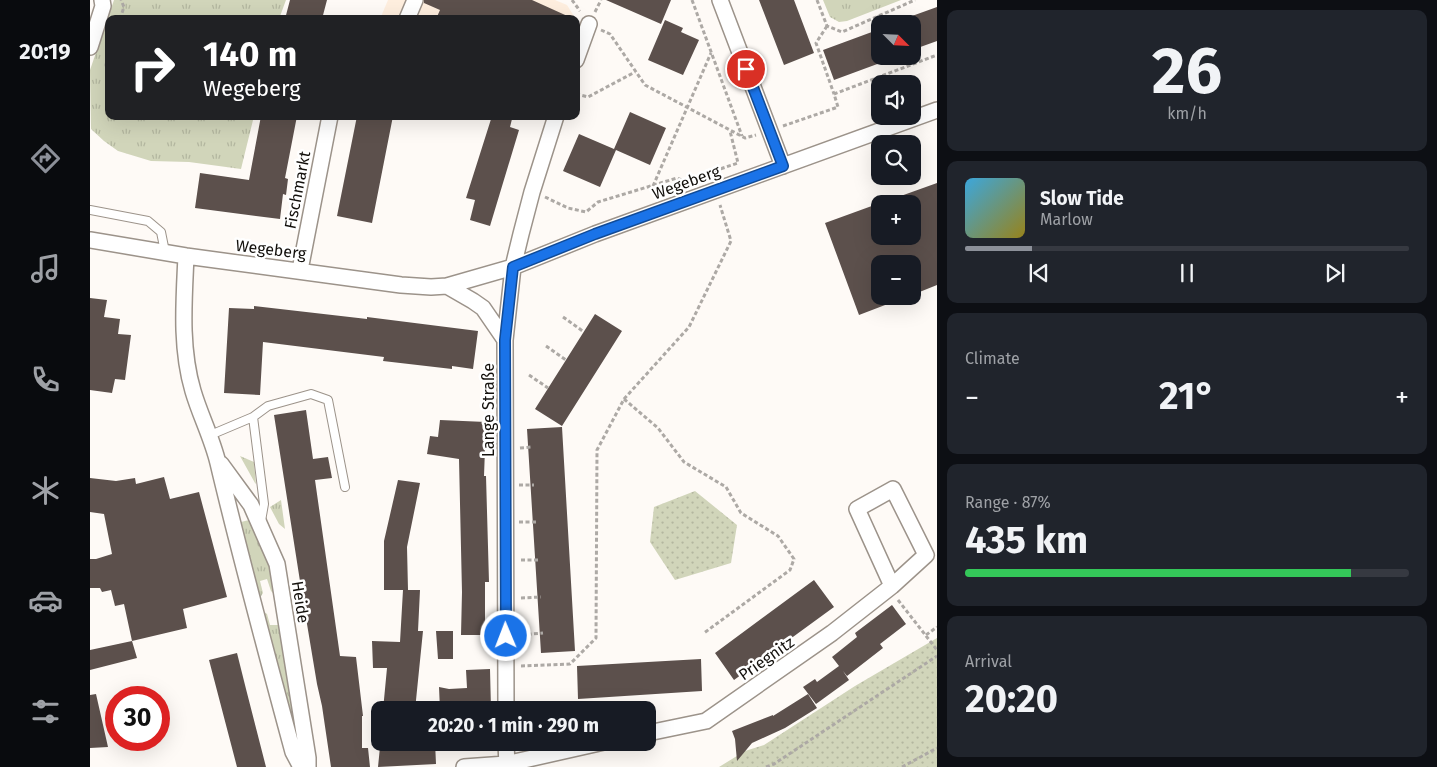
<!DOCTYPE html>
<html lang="en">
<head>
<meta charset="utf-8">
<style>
	:root { --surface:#171b24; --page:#20242c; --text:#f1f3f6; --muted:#9ea1a6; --line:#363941; --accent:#8c9099 }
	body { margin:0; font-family:"Fira Sans",sans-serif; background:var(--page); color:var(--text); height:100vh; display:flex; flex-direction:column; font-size:19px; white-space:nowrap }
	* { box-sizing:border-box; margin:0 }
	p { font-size:16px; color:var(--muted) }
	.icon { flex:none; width:28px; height:28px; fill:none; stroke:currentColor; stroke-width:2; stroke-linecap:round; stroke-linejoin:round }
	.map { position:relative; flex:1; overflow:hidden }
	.sheet { display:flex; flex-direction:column; gap:10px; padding:10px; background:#0d0f14; width:500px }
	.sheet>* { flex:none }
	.top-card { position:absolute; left:15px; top:15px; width:475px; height:105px; border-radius:10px; box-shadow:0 5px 20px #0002; background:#202124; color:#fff; overflow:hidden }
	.needle { width:32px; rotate:114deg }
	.controls { position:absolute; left:781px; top:15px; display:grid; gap:10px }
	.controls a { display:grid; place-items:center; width:50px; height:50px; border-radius:10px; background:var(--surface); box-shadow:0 5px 20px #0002; font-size:25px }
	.speed { position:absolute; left:15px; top:686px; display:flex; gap:10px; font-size:25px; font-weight:700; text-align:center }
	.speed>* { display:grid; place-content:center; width:65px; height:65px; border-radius:50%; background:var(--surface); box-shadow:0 5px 20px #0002; line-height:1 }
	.speed .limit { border:8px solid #d22; background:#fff; color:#111 }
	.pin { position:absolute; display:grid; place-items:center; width:42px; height:42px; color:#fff; margin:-21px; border:2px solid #fff; border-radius:50%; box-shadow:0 1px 5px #0007 }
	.me { position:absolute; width:55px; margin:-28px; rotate:359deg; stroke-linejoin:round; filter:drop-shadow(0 0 4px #0008) }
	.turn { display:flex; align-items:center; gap:18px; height:105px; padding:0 15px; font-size:22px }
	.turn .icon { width:65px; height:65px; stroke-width:2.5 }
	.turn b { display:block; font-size:35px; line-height:42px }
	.big { font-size:38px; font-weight:700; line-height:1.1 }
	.sheet .tile { flex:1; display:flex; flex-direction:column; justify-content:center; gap:8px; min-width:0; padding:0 18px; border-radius:10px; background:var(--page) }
	.sheet .dial { align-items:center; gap:0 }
	.dial b { font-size:65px; line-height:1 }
	.song { display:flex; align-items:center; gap:15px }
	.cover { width:60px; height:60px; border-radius:8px; background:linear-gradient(135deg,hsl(200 70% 55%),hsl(50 70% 35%)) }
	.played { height:5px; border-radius:2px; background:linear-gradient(90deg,var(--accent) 15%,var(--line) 15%) }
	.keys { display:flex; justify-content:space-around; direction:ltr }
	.heat { display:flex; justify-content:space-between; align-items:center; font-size:28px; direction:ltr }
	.charge { height:8px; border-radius:4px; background:linear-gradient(90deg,#34c759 87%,var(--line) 0) }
	.trip { position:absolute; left:281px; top:701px; width:285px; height:50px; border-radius:10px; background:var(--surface); box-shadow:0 5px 20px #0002; font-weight:700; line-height:50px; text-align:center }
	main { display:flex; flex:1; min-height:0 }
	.menu { display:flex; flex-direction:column; width:90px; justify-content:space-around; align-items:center; background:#090b0e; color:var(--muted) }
	.menu .icon { width:35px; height:35px }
	.menu .current { color:var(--accent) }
	.menu b { font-size:22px; color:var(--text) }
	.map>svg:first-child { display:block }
</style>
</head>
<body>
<main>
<nav class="menu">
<b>20:19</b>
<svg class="icon current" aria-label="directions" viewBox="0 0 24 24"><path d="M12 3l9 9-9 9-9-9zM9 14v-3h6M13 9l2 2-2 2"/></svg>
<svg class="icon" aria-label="music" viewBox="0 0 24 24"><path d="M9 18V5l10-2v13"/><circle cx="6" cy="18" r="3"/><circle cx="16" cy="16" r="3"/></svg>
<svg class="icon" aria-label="phone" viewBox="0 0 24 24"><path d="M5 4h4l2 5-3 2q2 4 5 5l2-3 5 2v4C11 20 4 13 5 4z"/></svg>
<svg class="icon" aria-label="climate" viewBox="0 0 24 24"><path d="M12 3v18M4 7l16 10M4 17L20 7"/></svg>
<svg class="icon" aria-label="car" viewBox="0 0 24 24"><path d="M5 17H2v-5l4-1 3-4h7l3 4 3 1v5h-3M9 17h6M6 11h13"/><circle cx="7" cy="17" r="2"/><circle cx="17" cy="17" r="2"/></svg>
<svg class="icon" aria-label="filters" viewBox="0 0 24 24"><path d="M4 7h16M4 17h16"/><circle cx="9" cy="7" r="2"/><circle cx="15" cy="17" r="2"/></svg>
</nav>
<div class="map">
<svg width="847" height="767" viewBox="0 0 847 767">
	<defs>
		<pattern id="grass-tufts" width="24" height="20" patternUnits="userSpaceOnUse" patternTransform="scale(1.25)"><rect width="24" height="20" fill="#d1d5ba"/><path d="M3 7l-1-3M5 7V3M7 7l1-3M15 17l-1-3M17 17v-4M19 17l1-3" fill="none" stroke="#b3b69f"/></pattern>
		<pattern id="park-dots" width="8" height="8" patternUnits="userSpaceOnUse" patternTransform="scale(1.25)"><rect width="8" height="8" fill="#d1d5ba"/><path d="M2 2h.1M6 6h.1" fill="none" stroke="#b3b69f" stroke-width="1.8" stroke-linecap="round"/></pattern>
	</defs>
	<rect width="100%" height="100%" fill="#fefaf6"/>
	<!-- built -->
	<path fill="#feeede" d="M298,0h167l12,5 8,13 -195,1z"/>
	<!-- grass -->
	<path fill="url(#grass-tufts)" d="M24,0h172l-7,19h-170v97h145l-13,53 -52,-7 -38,-1 -33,-10 -14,-10 -13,-12 -1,-59z
		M733,0h78l-54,21 -8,1 -9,-5z
		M150,456l14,6 2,22 -1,-1z
		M191,500l4,29 -6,-5 -9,-17z
		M159,520l14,24 6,17 8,36 -6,-6 -4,-12 -7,2 3,12 -5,8 -18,-75 1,-4z
		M189,606l22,135 -4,2 -36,-133 6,4 3,11h8l-1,-11z"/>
	<!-- park -->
	<path fill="url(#park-dots)" d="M605,491l42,34 -6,38 -56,17 -25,-38 4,-35z
		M847,638v129h-218l26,-16 19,-6 91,-59z"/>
	<!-- building -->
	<path fill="#5c504c" d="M200,0h37l-5,19h-37z
		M334,0h108l42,19h-138l4,-9 -16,-7z
		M516,0h65l-10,24z
		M669,0h35l20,53 -30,12z
		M847,7v34l-25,9v-34z
		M575,20l18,8 -2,4 18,8 -16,35 -35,-15z
		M790,29v34l-46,17 -11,-30z
		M540,112l36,16 -16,37 -34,-15 -16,37 -37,-16 16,-37 35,15z
		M171,116h36l-12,62 3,1 -2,16 -3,-1 -3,25 -85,-11 5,-35 49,7z
		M267,116h36l-21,107 -35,-7z
		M402,116h10l10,3 -2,8 9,3 -29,96 -20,-6 5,-20 -9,-2z
		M847,183v102l-25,10v-31h-32v32l26,1 -47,18 -34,-92 55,-20v33h32v-32h-28v-2z
		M0,298l17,2 -3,17 16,2 -2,15 13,1 -6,45 -10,-1 -3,14 -22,-3z
		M164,306l113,13v-2l111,14 -5,38 -21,-3v3l-69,-8 1,-4 -121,-15 -3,53 -36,-2 5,-85 25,1z
		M505,314l27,17 -60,95 -27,-17z
		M216,410l7,49 15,-2 4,21 -17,2 25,176 16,1 7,59h-1v32h6l2,19h-39l-9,-61 -5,-22 -15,-90 -28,-179z
		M350,420l46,2 -2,54h2l3,106h-4v53h-24l1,-43 -3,-133 -32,-5 3,-18 8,1z
		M472,427l13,224 -34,2 -14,-224z
		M74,477l6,22 29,-7 28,105 -44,12 4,19 -55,13 -8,-37 -9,2 -4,-16 -9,2 -2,-4h-10v-29h6l16,-5 -8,-40 -14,-2v-34l26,3 19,-3 1,6z
		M308,480l22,3 -13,64 1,43h-24v-49z
		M724,580l20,27 -100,73 -19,-27z
		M313,590h17l-2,41h5l-8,79h-32l4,-42h-14l-1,-27 28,1z
		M802,605l14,19 -26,20 3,4 -36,28 -4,-5 6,9 -33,24 -13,-17 12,-8 2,3 22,-16 -7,-9 25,-20 -2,-4z
		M346,631h17v28h-15z
		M42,641l5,17 -47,12v-20z
		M147,653l9,36 20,78h-29l-28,-107z
		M611,659l1,32 -124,8 -1,-33z
		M400,669l1,41h-51l-1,-23 10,2 18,-1 -1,-18z
		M6,694l12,53 -18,1v-53z
		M718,694l9,14 -32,20 -33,15 -15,18 -2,-22 -3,-8 41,-16v1z
		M345,742l1,22 -58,3 2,-20z"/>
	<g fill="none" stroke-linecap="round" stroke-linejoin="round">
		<!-- lane casing -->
		<g stroke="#9c938a" stroke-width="10">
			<path id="lane" d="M0,210l58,11 13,11 4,20
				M163,417l11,87 -3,17
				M118,436l45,-19 15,-11 43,-12 17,6 17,87"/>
		</g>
		<!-- street casing -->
		<g stroke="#9c938a" stroke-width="18">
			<path id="street" d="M630,0l63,166
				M317,19l8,-19
				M0,47l13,-41 -1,-6
				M486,60l13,-36
				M0,240l96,16 215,29 30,2 16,-1 66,-19 82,-33 342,-124
				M96,256c-2,45 -6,91 7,135 7,24 19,47 25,72 23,97 49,193 75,289l8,15
				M210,270l30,-154
				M357,286l26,15 10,7 22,32
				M131,464l30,41 26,59 31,194v9
				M416,710l-1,-370 8,-73 8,-33 11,-42 24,-76
				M558,733l58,-12 126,-88 60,-47 34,-31 -33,-66 -36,20 35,77
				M416,742l1,25
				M374,767l42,-3 98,-22"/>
		</g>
		<!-- path -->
		<path stroke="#ada9a5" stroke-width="3" stroke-dasharray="4 2.5" stroke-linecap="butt" d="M482,0l8,11
			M602,0l50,136
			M727,0l10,26 15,6 73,-32
			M505,12l6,-12
			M30,19l4,-12 -3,-7
			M737,26l-11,17 18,51
			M511,30l9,4 35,51 100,53 11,-3
			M19,50l-3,15 3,11
			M486,94l12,3 47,-25
			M66,116l21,2 5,-2
			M693,126l55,-19 -4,-13 103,-39
			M563,186l58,-133
			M455,197l23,11 18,4 12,-10 79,-24 7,3 54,-18 -8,-32
			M473,317l21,15
			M456,346l20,14
			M439,375l19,13
			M534,399l34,29 26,34 42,25 15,26 37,23 16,23 -4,11 -86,63
			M430,448l11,-1
			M429,485h15
			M429,522h17
			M431,560h17
			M431,598l20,-1
			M808,600l39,50
			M431,635l22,-2
			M836,635l11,-8
			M431,666l49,-2 26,-26 1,-188 27,-51 65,-72 42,-86 -11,-36
			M676,767l8,-3 163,-108
			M812,767l35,-19"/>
		<!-- lane -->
		<use href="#lane" stroke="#fff" stroke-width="8"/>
		<!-- street -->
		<use href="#street" stroke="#fff" stroke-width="15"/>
	</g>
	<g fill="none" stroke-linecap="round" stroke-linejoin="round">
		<!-- route casing -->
		<g stroke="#114b97" stroke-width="12">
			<path id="route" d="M416,636l-1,-296 8,-73 82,-33 188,-68 -37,-97"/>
		</g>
		<!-- route -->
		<use href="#route" stroke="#1a73e8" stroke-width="9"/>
	</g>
	<g text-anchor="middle" stroke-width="5" stroke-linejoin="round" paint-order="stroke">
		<!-- street labels -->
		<g font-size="16" fill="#13100c" stroke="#fff">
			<text transform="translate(596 182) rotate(-20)" y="6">Wegeberg</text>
			<text transform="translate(207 190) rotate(-79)" y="6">Fischmarkt</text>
			<text transform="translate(181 249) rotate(7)" y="6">Wegeberg</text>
			<text transform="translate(398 410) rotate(-90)" y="6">Lange Straße</text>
			<text transform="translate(211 602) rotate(81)" y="6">Heide</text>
			<text transform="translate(676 658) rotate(-35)" y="6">Priegnitz</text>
		</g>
	</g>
</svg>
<div class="controls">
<a><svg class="needle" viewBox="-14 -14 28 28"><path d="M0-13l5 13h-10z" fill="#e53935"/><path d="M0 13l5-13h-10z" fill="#9ea1a6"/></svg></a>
<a><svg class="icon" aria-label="sound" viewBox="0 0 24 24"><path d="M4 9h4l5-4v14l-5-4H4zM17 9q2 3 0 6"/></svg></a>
<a><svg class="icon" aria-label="search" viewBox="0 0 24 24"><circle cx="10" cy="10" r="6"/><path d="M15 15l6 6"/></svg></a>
<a>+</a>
<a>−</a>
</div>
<div class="speed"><div class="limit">30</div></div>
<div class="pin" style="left:656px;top:69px;background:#d93025"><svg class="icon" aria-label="arrive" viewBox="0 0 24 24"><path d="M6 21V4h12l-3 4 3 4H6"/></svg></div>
<svg class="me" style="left:416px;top:636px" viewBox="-20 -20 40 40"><circle r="17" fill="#1a73e8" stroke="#fff" stroke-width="3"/><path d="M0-11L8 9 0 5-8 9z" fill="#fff"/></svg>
<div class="trip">20:20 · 1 min · 290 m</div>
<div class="top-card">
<div class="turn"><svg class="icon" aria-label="right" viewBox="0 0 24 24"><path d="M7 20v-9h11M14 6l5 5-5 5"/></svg><div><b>140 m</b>Wegeberg</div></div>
</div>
</div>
<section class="sheet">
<div class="tile dial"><b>26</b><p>km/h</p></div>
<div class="tile">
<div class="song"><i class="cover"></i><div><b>Slow Tide</b><p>Marlow</p></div></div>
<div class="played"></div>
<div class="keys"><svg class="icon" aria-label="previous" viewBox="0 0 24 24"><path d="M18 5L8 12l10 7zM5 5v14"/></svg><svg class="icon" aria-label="pause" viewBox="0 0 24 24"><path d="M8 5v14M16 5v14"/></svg><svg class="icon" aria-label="next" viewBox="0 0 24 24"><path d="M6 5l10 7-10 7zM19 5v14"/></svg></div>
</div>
<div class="tile"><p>Climate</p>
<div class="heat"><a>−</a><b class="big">21°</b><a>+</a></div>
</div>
<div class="tile"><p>Range · 87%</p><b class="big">435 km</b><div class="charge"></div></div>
<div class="tile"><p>Arrival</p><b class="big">20:20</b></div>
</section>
</main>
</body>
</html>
